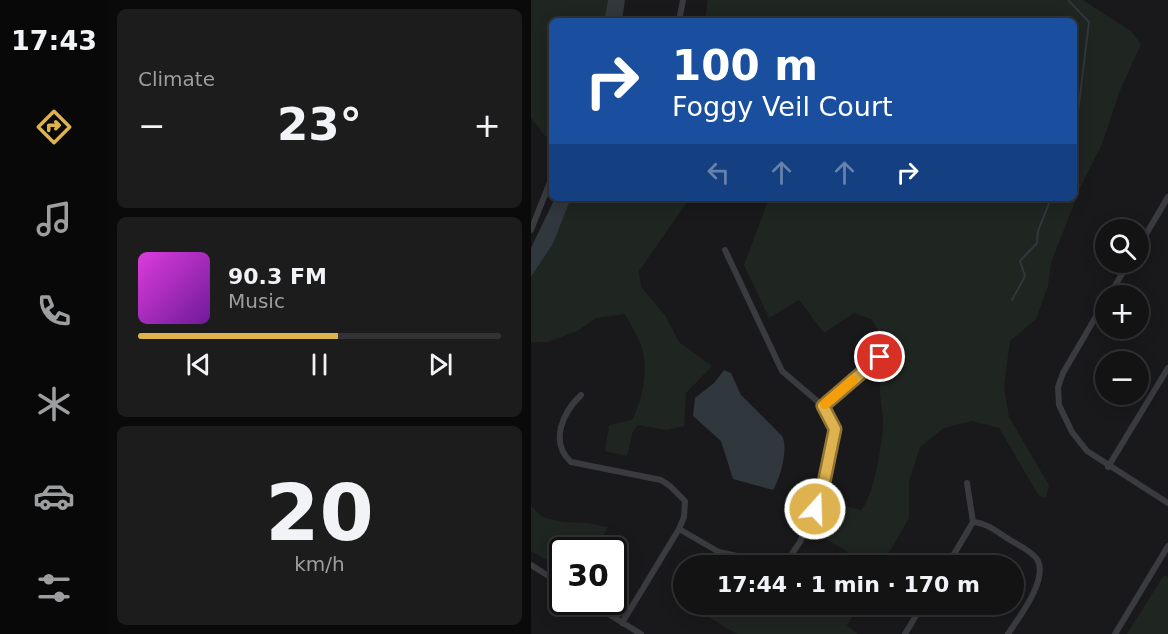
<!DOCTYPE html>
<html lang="en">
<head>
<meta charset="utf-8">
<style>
	:root { --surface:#131314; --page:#1c1c1d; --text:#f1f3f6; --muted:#9d9ea0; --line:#323234; --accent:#ddb24f }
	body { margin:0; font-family:"DejaVu Sans",sans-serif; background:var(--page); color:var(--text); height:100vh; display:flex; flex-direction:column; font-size:22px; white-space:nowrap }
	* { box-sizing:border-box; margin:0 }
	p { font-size:20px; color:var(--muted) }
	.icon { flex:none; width:33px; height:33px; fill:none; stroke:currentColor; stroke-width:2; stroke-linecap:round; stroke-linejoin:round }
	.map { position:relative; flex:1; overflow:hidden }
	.details { display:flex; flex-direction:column; gap:9px; padding:9px; background:#0a0a0b; width:423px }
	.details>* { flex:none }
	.hud { position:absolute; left:18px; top:18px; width:528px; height:183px; border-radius:9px; box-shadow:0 3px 15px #0003,0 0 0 2px var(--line); background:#1a4fa0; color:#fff; overflow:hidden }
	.fabs { position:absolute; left:564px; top:219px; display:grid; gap:12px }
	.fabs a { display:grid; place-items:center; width:54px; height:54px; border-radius:50%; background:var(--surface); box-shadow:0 3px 15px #0003,0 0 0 2px var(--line); font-size:30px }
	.speed { position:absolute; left:18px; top:537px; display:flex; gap:12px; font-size:30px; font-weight:700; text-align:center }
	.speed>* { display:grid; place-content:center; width:78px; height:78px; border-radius:50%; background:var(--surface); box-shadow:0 3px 15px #0003,0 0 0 2px var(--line); line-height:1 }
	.speed .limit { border:3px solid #111; border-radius:9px; background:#fff; color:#111 }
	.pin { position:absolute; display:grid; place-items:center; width:51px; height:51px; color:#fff; margin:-26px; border:3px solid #fff; border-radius:50%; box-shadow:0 2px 6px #0007 }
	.me { position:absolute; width:66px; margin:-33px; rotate:20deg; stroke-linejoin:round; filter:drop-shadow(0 0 4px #0008) }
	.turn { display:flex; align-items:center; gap:21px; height:126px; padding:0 24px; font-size:27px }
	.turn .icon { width:78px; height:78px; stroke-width:2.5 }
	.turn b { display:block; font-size:42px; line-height:51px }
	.lanes { display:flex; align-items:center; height:57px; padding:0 24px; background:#0003; justify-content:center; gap:30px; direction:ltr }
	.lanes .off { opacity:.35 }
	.big { font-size:45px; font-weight:600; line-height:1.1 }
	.details .card { flex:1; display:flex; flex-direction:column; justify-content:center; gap:9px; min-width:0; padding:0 21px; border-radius:9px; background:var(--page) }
	.details .dial { align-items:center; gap:0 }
	.dial b { font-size:78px; line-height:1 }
	.song { display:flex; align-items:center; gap:18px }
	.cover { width:72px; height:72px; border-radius:9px; background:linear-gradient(135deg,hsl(300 70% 55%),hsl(280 70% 35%)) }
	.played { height:6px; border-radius:3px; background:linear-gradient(90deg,var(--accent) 55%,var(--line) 55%) }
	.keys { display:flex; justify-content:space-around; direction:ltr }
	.heat { display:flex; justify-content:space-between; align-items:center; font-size:33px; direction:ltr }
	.trip { position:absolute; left:142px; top:555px; width:351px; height:60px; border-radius:30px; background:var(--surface); box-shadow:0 3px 15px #0003,0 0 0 2px var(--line); font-weight:600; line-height:60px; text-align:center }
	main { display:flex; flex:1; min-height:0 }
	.tabs { display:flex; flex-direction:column; width:108px; justify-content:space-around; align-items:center; background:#080808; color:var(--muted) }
	.tabs .icon { width:42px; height:42px }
	.tabs .active { color:var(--accent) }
	.tabs b { font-size:27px; color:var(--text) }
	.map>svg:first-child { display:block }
</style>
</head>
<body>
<main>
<nav class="tabs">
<b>17:43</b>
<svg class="icon active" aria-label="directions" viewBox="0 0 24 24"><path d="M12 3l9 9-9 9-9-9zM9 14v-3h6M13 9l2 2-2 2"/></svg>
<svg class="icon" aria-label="music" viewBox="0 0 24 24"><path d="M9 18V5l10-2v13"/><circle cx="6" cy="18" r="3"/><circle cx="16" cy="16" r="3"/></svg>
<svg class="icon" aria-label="phone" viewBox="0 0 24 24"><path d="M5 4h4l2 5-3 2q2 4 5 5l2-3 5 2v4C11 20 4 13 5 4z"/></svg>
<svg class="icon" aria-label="climate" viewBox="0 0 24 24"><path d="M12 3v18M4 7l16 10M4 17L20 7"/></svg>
<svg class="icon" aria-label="car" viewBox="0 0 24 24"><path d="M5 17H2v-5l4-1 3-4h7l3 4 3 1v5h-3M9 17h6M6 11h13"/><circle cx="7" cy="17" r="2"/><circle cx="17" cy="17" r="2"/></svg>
<svg class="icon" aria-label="filters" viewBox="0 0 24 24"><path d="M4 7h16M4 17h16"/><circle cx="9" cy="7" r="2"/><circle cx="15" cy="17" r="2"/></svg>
</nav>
<section class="details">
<div class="card"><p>Climate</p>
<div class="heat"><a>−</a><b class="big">23°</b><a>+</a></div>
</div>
<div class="card">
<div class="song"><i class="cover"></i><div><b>90.3 FM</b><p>Music</p></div></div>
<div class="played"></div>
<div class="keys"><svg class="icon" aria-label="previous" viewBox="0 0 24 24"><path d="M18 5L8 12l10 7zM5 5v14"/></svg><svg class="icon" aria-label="pause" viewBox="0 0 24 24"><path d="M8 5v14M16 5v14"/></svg><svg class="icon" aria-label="next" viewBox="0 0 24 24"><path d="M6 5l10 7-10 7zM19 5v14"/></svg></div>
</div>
<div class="card dial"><b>20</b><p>km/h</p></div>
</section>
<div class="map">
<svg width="637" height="634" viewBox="0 0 637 634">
	<rect width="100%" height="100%" fill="#19191b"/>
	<!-- green -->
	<path fill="#1f2520" d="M0,0h77l-4,21h-52v116l-7,-1 -14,-18z
		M177,0h375l49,32 9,12 -22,49 -17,51 -21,42 -30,77 -3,23 -12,33 -26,22 -6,46 5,30 40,68 -3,13 -7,-2 -40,-68 -27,-7 -28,7 -24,19 -11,34v37l-27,47h-39l5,-9 -1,-5 -33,-18 14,-31 33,8c12,-10 23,-74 22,-91 -1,-15 -6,-32 -1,-47l10,-5 3,-13 -8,-9 -16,-26 -17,-6 -30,20 -25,-33 -30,18 -25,-53 25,-67h305v-177h-369z
		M40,198h122l-6,4 -48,69 2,16 24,28 14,27 33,24 -26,27 -2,33 -17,4 -29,-5 -5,6 -6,25 -22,-5 4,-26 23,-5c11,-21 17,-52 9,-75 -4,-11 -11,-21 -16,-31l-29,4 -17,12 -31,12h-17v-65l22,-33z
		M0,506l11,11 21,5 25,1 20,4 -13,23h-32l-1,19 -31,-18z
		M633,575l4,2v57h-41z
		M164,604l68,1 27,4 9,-4h60l-12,21 11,8h-121l-44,-26z"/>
	<!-- water -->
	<path fill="#30373d" d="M77,0h17l-3,21h-18z
		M24,198h16l-18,46 -22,33v-29z
		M193,370l7,3 10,22 41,41c7,12 -2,43 -9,54l-40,-11 -12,-38 -28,-25 2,-18 19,-15z"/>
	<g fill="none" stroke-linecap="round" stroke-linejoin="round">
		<!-- stream -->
		<path stroke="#30373d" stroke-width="2" d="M537,0l21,22 -11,90 -4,5
			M481,300l13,-24 -5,-15 17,-18 1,-12 13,-33"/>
		<!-- minor -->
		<path stroke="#3a3b3f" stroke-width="6" d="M148,21l4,-21
			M0,230l21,-53
			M608,246l29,-49
			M578,296l20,-34
			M574,301l-42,72 -5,14 1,18 13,27 15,19 81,52
			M50,395c-18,17 -32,47 -10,67l90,18 9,6 15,15 -1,16 -5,12 -57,94
			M292,406l57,-49
			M577,467l60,-99
			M442,522c14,1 26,11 37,18 9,5 21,11 27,19 12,20 -18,58 -29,75
			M148,529l40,23 51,11 19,-5 11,-16 22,-50 13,-63 -12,-23 -41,-35 -57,-121
			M0,565l32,20
			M416,566l26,-44 -6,-39
			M58,602l52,32
			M374,634l18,-30
			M584,634l53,-88"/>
	</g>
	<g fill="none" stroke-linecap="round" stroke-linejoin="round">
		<!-- route casing -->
		<g stroke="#907433" stroke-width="15">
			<path id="route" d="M284,509l7,-17 13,-63 -12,-23 57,-49"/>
		</g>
		<!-- route -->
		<use href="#route" stroke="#ddb24f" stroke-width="10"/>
		<!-- slow -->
		<path stroke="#f59e0b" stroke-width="10" d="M294,404l28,-24"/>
	</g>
</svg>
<div class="fabs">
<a><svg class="icon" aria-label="search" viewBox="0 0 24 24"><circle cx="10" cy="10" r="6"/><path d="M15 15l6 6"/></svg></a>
<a>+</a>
<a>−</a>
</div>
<div class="speed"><div class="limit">30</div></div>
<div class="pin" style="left:349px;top:357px;background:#d93025"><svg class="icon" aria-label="arrive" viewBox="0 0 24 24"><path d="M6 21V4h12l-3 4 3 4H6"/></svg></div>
<svg class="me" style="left:284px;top:509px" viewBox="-20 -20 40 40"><circle r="17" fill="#ddb24f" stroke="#fff" stroke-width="3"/><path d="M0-11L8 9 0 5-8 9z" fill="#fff"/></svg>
<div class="trip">17:44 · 1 min · 170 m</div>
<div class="hud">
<div class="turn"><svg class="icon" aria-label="right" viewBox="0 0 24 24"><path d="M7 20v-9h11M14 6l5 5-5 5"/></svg><div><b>100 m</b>Foggy Veil Court</div></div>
<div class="lanes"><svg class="icon off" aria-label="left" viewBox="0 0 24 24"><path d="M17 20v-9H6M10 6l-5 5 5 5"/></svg><svg class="icon off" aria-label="ahead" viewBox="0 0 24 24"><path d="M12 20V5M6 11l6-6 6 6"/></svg><svg class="icon off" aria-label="ahead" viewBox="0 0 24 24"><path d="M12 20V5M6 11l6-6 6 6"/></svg><svg class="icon" aria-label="right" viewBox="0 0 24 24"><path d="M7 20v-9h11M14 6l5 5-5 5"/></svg></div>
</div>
</div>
</main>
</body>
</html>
